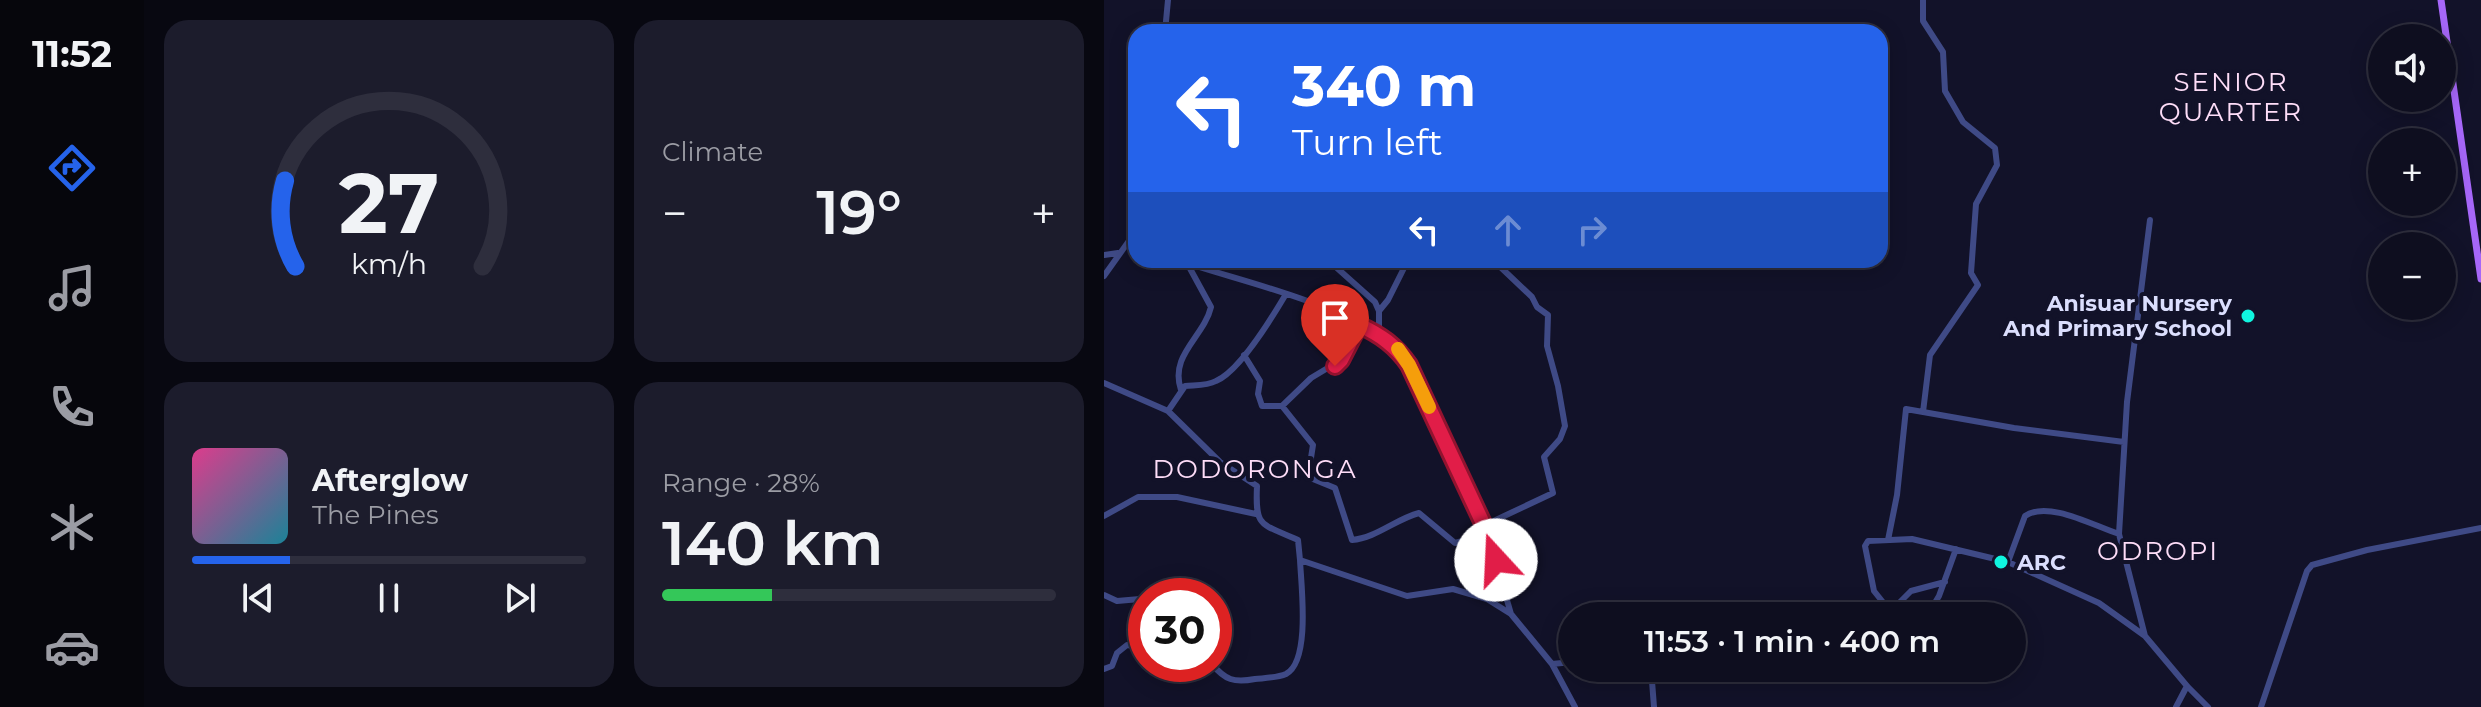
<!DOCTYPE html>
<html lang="en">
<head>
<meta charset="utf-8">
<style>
	:root { --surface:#0e0e1f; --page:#1c1c2c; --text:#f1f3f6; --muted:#9b9ca4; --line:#2e2e3d; --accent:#2563eb }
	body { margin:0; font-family:Montserrat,sans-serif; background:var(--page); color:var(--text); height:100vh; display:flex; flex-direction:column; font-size:30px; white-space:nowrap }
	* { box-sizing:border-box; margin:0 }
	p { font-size:26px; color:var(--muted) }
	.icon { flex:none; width:44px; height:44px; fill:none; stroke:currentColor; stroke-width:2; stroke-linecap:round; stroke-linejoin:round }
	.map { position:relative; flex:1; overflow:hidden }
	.side { display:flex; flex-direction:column; gap:20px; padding:20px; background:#080811; width:960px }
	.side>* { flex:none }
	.guide { position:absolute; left:24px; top:24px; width:760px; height:244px; border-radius:24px; box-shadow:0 4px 20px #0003,0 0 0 2px var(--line); background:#2563eb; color:#fff; overflow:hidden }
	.fabs { position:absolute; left:1264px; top:24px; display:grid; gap:16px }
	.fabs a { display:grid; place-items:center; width:88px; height:88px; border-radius:50%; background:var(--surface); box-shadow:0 4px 20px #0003,0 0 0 2px var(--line); font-size:40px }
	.speed { position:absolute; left:24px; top:578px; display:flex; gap:16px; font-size:40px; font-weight:700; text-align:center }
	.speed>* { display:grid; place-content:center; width:104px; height:104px; border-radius:50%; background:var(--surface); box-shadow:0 4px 20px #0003,0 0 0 2px var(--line); line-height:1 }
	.speed .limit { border:12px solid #d22; background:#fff; color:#111 }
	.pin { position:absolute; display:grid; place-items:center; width:68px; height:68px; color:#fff; margin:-82px -34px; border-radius:50% 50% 50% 0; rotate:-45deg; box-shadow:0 0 8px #0007 }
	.pin .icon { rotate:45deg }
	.me { position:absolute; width:88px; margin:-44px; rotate:340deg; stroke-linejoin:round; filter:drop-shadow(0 0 6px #0008) }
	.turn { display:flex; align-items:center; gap:28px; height:168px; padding:0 32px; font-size:36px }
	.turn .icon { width:104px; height:104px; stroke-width:2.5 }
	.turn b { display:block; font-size:56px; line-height:68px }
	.lanes { display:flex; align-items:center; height:76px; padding:0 32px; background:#0003; justify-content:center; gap:40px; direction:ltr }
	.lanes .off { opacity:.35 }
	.big { font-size:60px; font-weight:600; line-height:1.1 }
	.side .widget { flex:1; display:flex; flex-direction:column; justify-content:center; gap:12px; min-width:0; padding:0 28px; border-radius:24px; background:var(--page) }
	.side .dial { align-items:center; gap:0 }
	.dial svg { height:208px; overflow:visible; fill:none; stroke:var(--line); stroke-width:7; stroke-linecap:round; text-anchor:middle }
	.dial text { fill:var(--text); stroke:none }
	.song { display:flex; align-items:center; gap:24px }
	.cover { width:96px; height:96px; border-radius:12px; background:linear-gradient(135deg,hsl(330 70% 55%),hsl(190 70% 35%)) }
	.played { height:8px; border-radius:4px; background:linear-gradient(90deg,var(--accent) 25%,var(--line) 25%) }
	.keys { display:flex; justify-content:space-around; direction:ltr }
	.heat { display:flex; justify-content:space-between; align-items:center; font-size:44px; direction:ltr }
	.charge { height:12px; border-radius:6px; background:linear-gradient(90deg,#34c759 28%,var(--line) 0) }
	.side .tiles { flex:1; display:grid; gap:20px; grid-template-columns:repeat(2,1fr) }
	.trip { position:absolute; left:454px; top:602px; width:468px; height:80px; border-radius:40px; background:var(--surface); box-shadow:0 4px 20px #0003,0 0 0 2px var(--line); font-weight:600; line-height:80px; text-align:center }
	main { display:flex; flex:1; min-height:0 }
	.menu { display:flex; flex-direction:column; width:144px; justify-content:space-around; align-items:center; background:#06060c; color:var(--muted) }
	.menu .icon { width:56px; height:56px }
	.menu .on { color:var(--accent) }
	.menu b { font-size:36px; color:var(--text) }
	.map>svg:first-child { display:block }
</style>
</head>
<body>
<main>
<nav class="menu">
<b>11:52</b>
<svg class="icon on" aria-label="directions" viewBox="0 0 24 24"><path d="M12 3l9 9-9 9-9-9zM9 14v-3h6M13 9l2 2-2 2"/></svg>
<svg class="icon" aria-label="music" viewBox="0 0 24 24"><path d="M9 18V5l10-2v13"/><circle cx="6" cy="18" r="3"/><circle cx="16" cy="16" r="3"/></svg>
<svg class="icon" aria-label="phone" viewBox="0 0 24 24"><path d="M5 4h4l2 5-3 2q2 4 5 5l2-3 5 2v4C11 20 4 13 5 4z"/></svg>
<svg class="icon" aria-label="climate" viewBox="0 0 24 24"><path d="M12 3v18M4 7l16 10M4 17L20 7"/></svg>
<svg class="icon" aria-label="car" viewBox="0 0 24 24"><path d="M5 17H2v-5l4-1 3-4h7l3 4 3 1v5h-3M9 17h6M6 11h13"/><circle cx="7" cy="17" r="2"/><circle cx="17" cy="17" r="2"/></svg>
</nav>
<section class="side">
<div class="tiles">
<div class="widget dial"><svg viewBox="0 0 100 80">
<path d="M14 69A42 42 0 1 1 86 69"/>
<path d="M14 69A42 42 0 0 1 10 36" stroke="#2563eb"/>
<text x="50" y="56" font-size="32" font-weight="700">27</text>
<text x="50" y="72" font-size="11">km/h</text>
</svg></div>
<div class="widget"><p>Climate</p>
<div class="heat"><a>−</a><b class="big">19°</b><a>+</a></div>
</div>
<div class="widget">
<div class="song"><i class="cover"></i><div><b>Afterglow</b><p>The Pines</p></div></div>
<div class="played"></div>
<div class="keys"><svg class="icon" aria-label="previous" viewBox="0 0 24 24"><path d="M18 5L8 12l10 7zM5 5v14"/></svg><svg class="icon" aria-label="pause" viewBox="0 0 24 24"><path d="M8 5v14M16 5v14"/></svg><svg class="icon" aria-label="next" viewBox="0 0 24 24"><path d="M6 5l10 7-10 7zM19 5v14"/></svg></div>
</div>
<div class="widget"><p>Range · 28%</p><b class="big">140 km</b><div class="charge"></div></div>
</div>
</section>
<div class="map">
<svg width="1377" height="707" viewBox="0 0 1377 707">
	<rect width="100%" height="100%" fill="#121229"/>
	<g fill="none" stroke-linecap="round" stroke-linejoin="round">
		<!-- minor -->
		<path stroke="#3f4a86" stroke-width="6" d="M819,0v21l20,31 2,39 18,31 32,26 2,17 -21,39 -5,69 7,12 -48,70 -7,57
			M61,32l3,-32
			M1046,220l-23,182 -8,132 26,102 42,50 21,21
			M0,255l14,-2
			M74,260c67,24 190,46 231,105l79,169 23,80 41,50 23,43
			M224,260l47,42 4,9v24
			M0,276l32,-45
			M275,311l9,-11 20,-40
			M140,355l16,26 -2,13 4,12h20l29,-28 30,-18 18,-35
			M0,383l64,28 17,-25c11,-1 22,0 31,-5 24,-10 57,-65 70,-87
			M77,390c-12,-35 23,-53 30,-83l-24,-44
			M178,406l31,39 -5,32 27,11 17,52c24,-2 44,-21 67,-27l36,30 33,-9
			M64,411l52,51 37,24c-2,43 4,37 41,54l2,20 107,36 46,-7 34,10 24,15
			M0,516l34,-19h39l79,17
			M379,526l70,-33 -9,-36 16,-18 5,-13 -7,-40 -11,-40 1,-31 -11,-8 -5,-10 -39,-37
			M784,540l9,-45 9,-86 108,19 110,14
			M904,562l17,-46c23,-16 69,10 94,18
			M0,595l13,6 23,-2 6,7
			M786,611l-16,-20 -9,-45 3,-5 44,-2 96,23 91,41 46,33
			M782,616l25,-25 34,-9
			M823,616l12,-20 17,-47
			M108,664c13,16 22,19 43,15 9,-1 22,-1 31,-5 25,-13 15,-90 14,-114
			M448,664l20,-2
			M547,668l3,39
			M0,669l8,-3 5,-13 10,-8 19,3
			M1072,707l11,-21
			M1157,707l46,-136 5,-6 55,-15 114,-22"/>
		<!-- major -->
		<path stroke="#a667f8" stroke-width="7" d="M1337,0l40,279"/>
	</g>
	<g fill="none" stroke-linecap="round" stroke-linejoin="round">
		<!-- route casing -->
		<g stroke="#92132f" stroke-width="20">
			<path id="route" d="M231,366l6,-6 18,-35c22,10 37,21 50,40l79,169 8,26"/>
		</g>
		<!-- route -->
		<use href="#route" stroke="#e11d48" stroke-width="14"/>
		<!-- slow -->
		<path stroke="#f59e0b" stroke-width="14" d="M294,349l11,16 20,42"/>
	</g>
	<!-- markers -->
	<g fill="#10f5df" stroke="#121229" stroke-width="3">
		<circle cx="1144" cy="316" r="8"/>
		<circle cx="897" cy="562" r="8"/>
	</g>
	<g text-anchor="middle" stroke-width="8" stroke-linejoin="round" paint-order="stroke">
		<!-- poi labels -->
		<g font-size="22" font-weight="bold" fill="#dbdefd" stroke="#121229" text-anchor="end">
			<text x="1128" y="311">Anisuar Nursery<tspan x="1128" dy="25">And Primary School</tspan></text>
			<text x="913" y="570" text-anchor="start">ARC</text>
		</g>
		<!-- quarter labels -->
		<g font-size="26" letter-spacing="2" fill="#feddf8" stroke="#121229">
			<text x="1127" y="91">SENIOR<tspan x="1127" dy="30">QUARTER</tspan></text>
			<text x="151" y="478">DODORONGA</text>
			<text x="1054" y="560">ODROPI</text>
		</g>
	</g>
</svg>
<div class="fabs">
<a><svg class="icon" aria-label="sound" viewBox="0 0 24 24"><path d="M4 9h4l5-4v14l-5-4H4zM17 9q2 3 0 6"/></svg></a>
<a>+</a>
<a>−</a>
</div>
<div class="speed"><div class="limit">30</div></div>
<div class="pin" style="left:231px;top:366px;background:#d93025"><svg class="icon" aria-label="arrive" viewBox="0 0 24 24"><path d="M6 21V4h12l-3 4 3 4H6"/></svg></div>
<svg class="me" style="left:392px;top:560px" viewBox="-20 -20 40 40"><circle r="19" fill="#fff"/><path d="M0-13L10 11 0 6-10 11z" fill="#e11d48"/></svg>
<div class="trip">11:53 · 1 min · 400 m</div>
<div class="guide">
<div class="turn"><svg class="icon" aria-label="left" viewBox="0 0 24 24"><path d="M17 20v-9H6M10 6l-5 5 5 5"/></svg><div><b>340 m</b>Turn left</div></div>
<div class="lanes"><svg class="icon" aria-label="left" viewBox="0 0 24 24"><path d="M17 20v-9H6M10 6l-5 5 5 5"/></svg><svg class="icon off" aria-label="ahead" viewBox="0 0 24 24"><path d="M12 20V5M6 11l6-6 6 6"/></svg><svg class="icon off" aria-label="right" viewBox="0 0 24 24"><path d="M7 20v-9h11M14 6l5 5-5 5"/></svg></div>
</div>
</div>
</main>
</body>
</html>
